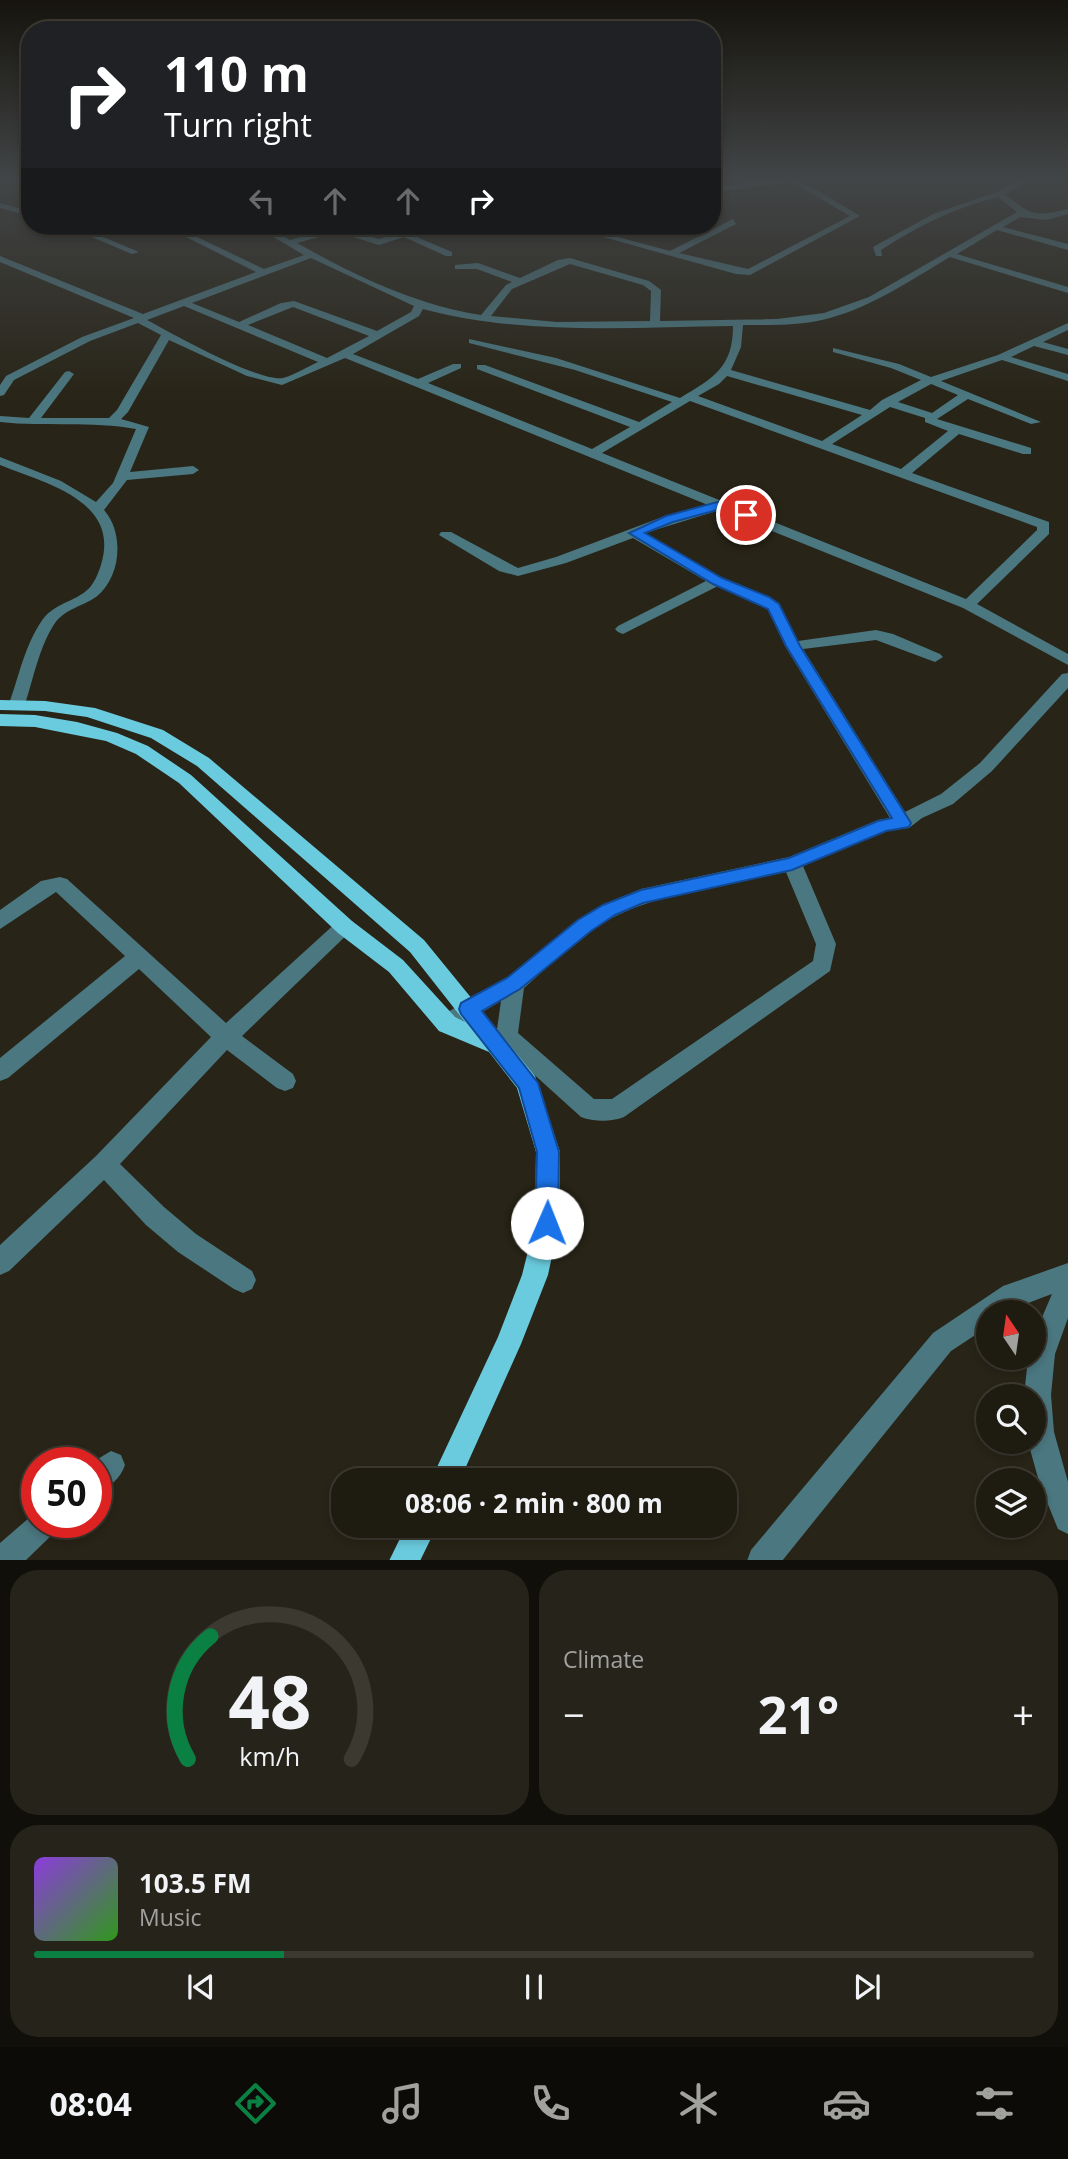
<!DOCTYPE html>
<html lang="en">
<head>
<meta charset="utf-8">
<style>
	:root { --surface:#1e1b11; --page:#26241a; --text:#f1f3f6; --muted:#a1a19f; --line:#3c3931; --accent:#0b8043 }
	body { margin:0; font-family:"Open Sans",sans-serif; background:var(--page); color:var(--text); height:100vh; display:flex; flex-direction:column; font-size:26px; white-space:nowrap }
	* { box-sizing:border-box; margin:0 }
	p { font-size:23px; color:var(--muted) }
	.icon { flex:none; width:38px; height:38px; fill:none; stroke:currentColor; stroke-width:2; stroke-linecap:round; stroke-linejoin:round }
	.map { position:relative; height:1560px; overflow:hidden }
	.details { display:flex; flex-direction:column; gap:10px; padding:10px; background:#100f09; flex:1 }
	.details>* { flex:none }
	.top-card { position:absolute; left:21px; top:21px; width:700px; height:214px; border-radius:28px; box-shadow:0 4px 10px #0003,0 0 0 2px var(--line); background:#202124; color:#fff; overflow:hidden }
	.needle { width:46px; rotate:347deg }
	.fabs { position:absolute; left:976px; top:1300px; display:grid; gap:14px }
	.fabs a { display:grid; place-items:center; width:70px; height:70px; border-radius:50%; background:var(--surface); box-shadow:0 4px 10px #0003,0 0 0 2px var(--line); font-size:35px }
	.speed { position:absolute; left:21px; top:1447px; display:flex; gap:14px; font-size:35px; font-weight:700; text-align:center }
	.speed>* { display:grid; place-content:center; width:91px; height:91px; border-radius:50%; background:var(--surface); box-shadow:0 4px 10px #0003,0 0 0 2px var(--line); line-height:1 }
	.speed .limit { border:10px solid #d22; background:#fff; color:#111 }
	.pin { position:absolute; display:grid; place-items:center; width:60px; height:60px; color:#fff; margin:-30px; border:4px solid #fff; border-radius:50%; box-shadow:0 2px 7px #0007 }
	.me { position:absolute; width:77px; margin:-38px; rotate:1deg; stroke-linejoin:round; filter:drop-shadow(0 0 5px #0008) }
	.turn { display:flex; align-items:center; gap:24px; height:147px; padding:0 28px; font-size:32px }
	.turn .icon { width:91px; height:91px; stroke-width:2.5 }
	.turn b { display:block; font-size:49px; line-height:60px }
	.lanes { display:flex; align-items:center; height:66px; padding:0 28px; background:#0003; justify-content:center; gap:35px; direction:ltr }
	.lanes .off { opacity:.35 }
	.big { font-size:52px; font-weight:700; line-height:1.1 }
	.details .widget { flex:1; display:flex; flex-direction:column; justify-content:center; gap:10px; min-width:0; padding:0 24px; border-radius:28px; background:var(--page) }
	.details .dial { align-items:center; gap:0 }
	.dial svg { height:182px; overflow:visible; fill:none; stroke:var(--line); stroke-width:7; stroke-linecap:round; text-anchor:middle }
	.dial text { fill:var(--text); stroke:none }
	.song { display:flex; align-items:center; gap:21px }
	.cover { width:84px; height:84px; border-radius:10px; background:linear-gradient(135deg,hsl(270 70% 55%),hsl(110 70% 35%)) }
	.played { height:7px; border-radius:4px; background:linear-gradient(90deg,var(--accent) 25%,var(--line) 25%) }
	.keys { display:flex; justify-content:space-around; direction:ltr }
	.heat { display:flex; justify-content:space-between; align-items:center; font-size:38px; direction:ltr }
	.details .tiles { flex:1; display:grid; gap:10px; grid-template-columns:1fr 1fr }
	.widget:last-child { grid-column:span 2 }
	.trip { position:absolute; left:331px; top:1468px; width:406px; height:70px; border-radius:28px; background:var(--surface); box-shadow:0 4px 10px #0003,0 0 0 2px var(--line); font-weight:700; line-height:70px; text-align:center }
	.tab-bar { display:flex; height:112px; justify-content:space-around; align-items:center; background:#0c0b07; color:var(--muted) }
	.tab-bar .icon { width:49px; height:49px }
	.tab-bar .current { color:var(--accent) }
	.tab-bar b { font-size:32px; color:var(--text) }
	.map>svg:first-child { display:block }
</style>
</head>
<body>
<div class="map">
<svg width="1068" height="1561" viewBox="0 0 1068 1561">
	<rect width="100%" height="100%" fill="#282417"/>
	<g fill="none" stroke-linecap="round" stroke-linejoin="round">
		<!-- minor -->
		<path fill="#4b7780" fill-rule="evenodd" d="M772,179h27l61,37 -110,59 -14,-1 -172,-48h13l93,25 63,-32 3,5 -57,29 69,16 102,-53 -58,-34 -80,10v-4z
			M1022,179h12l-29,15c27,22 28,23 63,15v5l-22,6 -26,-3 -17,10 65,17v6l-71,-20 -40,24 111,33v6l-118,-36c-39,23 -77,49 -120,61 -28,8 -59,7 -87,7l-2,22 -10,23 139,40 12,-10 39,-20 -30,-12 -58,-16v-4l66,16 32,13 67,-22 70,-32v7l-25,12 25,7v6l-34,-9 -23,11 57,17v7l-66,-21 -61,21 100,41 -10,2 -63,-25 -31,20 94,29v6h-8l-64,-20 -47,39 137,49v12l-72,70 91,50v11l-105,-57 -243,-98 -75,23 77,45 47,19 10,7 19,37 78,-11 17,4 47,20 3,3 -8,5 -59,-22 -73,9 102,163 36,-18 39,-31 82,-89 6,-1v15l-76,83 -39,33 -31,14 -13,10 -23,3 -83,35 33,78 -6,27 -206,146c-13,5 -30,5 -43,0l-82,-74 -3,-7 5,-35 -54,32 -8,-2 -3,-7 3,-7 68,-39 70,-58 25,-15 39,-16 148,-32 89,-37 12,-2 -105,-172 -17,-37 -50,-23 -95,48 -5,-2 -3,-3 3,-3 88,-45 -73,-43 -67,25 -48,13 -19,-5 -60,-36 2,-3h10l67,36 38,-11 109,-41 43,-11 -363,-147 -63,27 -35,-9 -78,-36 -41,72 -7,7 28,8 -19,45 63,-6 6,4 -6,4 -66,6 -23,30c20,22 18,67 -8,87 -13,9 -31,12 -41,26 -16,24 -21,54 -30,81l-8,5 -8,-5c10,-28 16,-60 34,-85 13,-17 36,-18 48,-33 7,-9 12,-25 13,-36 5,-53 -65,-69 -104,-85v-8l61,24 35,21 17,-19 23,-54c-44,-8 -91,-2 -136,-7v-6l29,2 36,-46 4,-1 5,3 -33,44h68l8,-8 44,-75 -23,-12 -48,18 -76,39 -10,15 -4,1v-11l6,-9 76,-39 52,-19 -134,-56v-6l143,58 113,-42 -92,-46h10l90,43 40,-14 -49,-29h10l25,14 49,-14h12l-5,3 33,10 31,-9 -4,-4h10l6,4 -10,5 40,17v4h-6l-42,-19 -25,8 -42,-13 -40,11c57,32 119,62 184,72l25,-30 6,-3 -35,-13h-22v-4l23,-2 42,15 38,-18 12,-2 79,23 12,9 -1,31 117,-2 47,-6 45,-16 148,-85 -19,-15c-42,10 -80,29 -117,53l1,6h-6l-3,-9 60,-33 64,-22zM311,258l103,48 -3,6 -34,19 -83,-30 -13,2 -42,19 -47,-19zM570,264l73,21 8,6 -1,30 -93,1 -66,-6 21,-27zM184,306l134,56c-11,5 -24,13 -35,16 -23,5 -112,-45 -136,-58zM293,307l76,29 -42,22 -79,-33zM423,309c101,27 207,18 310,17 0,42 -20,52 -53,72l-124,-40 -87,-19v4l106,27 97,32 -33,20 -154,-57h-8v4l153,58 -38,22 -164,-66 33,-15v-4h-8l-35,15 -65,-25 66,-38zM727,376l135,39 -40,26 -124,-45 21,-12zM931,384l27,11 -26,18 -34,-11zM690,401l347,126v3l-71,69 -364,-146zM890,407l35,11v4l23,9 -47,38 -69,-25zM786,872l30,72 -3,17 -201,138h-18l-76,-66 6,-45c29,-25 59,-57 94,-73 47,-23 116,-32 168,-43z
			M0,203l30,8v5l-30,-8z
			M66,226h11l62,26 -7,2z
			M60,877l7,2 159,144 112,-102 7,-2 7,2 3,6 -113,109 51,38 3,7 -3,7 -8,3 -8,-3 -50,-38 -107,114 44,43 32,27 56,37 4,9 -4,9 -9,4 -9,-4 -56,-37 -32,-27 -42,-45 -95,91 -9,4v-30l96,-89 115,-119 -72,-68 -131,109 -8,3v-23l125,-102 -69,-64 -56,37v-19l41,-29z
			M1068,1263v55l-13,36 -4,41 3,37 14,50v52l-10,-5 -18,-44 -12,-43h6v-46h-10l4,-38h6v-22l18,-42c-23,8 -40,18 -63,18v14l-38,25 -169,210h-35l4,-11 182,-217 70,-47z
			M111,1451l10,4 4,10c-5,14 -15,22 -29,27v-29h-5z
			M37,1511v11h23l-5,10 -30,29h-25v-18z"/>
		<!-- major -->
		<path fill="#6acbde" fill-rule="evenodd" d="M0,700l45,1 50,7 68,22 46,28 215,182 111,136 25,76 -1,71 -11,52 -27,69 -61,136h-29l67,-143 24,-62 13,-52 1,-71 -19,-64 -28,-36 -50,-21 -50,-59 -51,-39 -159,-150 -43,-29 -30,-13 -71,-14 -35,-1v-12l35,1 42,7 40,11 31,13 43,29 161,146 51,39 52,57 10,5 -55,-70 -213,-186 -46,-28 -64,-21 -42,-6 -45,-1z
			M406,1526h31l-17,35h-31z"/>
	</g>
	<!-- sky -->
	<linearGradient id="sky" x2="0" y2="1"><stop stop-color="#16140d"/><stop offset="0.45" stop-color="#424547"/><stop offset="1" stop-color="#424547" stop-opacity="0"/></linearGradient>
	<rect width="1068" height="398" fill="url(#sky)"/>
	<!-- route -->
	<path fill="#1a73e8" stroke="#114b97" stroke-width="2" d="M721,501l31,14 -6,4 -25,-10 -48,13 -28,11 77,45 47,19 10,7 21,42 111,177 -2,4 -23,4 -94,39 -149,33 -28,12 -24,16 -71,58 -38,22 56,72 21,69 -1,71 -3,8 -8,4 -8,-4 -4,-8 2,-71 -18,-64 -58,-74 -2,-5 2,-6 46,-25 71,-58 25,-15 38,-15 148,-32 89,-37 14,-3 -106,-172 -18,-37 -55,-25 -84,-51 37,-17z"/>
</svg>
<div class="fabs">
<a><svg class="needle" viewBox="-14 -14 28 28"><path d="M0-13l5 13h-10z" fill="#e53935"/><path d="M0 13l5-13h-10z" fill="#a1a19f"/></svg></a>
<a><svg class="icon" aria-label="search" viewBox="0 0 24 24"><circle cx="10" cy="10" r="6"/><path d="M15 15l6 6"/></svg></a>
<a><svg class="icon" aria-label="layers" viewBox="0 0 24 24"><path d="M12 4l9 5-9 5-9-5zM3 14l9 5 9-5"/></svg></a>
</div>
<div class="speed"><div class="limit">50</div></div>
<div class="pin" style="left:746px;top:515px;background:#d93025"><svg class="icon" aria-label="arrive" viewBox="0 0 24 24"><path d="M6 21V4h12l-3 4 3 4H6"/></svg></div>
<svg class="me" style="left:547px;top:1223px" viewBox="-20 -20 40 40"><circle r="19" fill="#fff"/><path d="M0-13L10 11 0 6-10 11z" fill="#1a73e8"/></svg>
<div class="trip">08:06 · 2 min · 800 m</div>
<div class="top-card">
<div class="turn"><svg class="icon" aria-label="right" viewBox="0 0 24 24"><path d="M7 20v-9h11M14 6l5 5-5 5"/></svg><div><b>110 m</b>Turn right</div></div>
<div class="lanes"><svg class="icon off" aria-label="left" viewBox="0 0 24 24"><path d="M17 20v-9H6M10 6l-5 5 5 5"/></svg><svg class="icon off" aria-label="ahead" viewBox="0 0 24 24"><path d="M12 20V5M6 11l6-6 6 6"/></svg><svg class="icon off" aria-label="ahead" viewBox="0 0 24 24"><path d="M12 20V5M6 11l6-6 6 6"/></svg><svg class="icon" aria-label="right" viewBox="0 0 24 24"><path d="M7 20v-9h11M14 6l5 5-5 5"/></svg></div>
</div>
</div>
<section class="details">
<div class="tiles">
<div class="widget dial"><svg viewBox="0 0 100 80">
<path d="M14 69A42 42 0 1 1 86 69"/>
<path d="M14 69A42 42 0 0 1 24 15" stroke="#0b8043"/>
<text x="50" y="56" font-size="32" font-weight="700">48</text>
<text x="50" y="72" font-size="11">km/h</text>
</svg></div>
<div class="widget"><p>Climate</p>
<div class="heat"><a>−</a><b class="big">21°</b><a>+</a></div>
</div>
<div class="widget">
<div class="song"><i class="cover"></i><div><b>103.5 FM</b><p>Music</p></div></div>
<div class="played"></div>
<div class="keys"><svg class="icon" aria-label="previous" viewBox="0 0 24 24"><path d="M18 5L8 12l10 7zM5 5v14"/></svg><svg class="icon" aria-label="pause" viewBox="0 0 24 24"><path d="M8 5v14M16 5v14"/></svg><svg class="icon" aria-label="next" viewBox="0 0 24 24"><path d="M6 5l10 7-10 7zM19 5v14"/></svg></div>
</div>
</div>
</section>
<nav class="tab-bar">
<b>08:04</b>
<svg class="icon current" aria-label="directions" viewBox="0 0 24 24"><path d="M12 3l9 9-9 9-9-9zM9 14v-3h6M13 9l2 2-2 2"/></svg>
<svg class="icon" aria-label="music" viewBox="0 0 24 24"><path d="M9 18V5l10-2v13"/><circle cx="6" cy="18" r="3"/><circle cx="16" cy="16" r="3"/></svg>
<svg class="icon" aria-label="phone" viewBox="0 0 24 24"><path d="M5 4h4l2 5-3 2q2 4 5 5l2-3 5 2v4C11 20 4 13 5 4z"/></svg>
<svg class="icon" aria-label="climate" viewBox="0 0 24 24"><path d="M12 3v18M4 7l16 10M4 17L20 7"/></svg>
<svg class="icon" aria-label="car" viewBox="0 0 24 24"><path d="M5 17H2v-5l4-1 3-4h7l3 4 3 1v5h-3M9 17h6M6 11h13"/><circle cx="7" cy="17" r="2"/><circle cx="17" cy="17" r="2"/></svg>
<svg class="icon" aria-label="filters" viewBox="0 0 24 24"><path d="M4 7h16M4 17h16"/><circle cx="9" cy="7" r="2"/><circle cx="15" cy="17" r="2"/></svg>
</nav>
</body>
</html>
